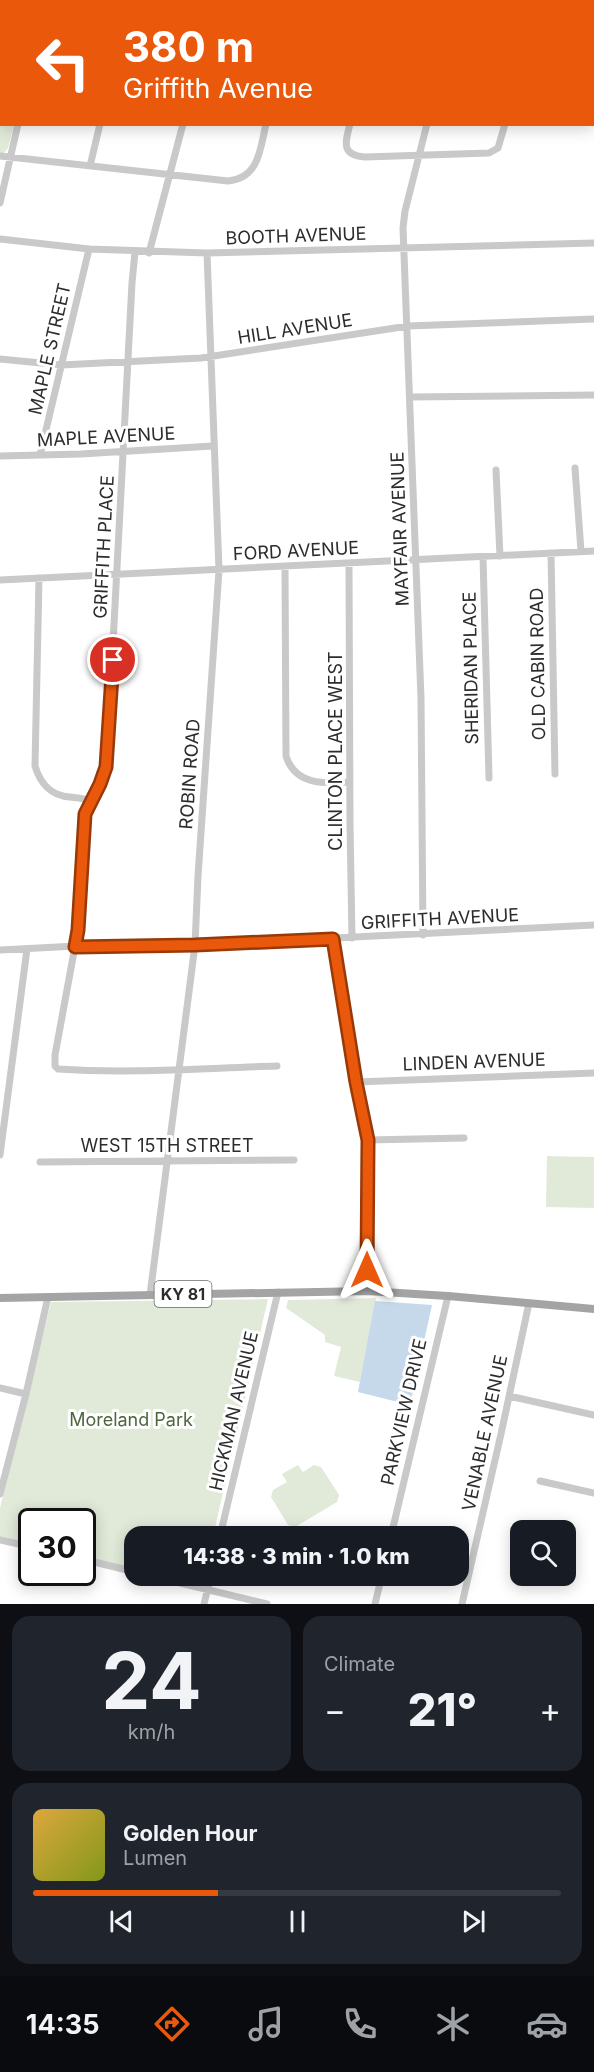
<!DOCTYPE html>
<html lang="en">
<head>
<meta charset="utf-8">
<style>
	:root { --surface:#171b24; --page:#20242c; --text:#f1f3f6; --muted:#9ea1a6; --line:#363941; --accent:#ea580c }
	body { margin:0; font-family:Inter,sans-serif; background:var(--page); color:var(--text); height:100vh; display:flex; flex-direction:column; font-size:22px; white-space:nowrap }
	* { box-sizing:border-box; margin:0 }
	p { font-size:20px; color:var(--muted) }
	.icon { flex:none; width:33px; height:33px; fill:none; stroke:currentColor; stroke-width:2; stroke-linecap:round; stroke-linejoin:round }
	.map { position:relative; height:1604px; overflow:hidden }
	.drawer { display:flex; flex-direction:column; gap:12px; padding:12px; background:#0d0f14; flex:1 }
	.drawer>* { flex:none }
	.hud { position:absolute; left:0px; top:0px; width:594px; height:126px; box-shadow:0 3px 15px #0003; background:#ea580c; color:#fff; overflow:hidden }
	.buttons { position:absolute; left:510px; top:1520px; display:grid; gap:12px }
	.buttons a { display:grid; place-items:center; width:66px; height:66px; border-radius:12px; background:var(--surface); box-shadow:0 3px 15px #0003; font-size:30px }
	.speed { position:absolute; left:18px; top:1508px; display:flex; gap:12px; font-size:30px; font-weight:700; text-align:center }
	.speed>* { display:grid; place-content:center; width:78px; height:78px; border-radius:50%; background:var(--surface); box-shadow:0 3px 15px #0003; line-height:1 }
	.speed .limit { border:3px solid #111; border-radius:9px; background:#fff; color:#111 }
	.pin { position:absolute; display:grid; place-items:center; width:51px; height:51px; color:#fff; margin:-26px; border:3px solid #fff; border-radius:50%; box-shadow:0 2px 6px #0007 }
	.me { position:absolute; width:66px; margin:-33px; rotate:0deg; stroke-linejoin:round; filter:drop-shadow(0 0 4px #0008) }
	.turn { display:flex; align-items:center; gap:21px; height:126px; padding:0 24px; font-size:27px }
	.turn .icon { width:78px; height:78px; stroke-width:2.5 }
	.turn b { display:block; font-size:42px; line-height:51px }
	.big { font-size:45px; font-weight:800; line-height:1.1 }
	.drawer .tile { flex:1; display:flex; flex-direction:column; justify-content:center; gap:9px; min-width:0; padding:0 21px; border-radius:18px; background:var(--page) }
	.drawer .dial { align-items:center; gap:0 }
	.dial b { font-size:78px; line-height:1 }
	.song { display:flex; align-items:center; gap:18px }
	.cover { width:72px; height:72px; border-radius:9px; background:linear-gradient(135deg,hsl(40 70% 55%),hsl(70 70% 35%)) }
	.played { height:6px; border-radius:3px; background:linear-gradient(90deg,var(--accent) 35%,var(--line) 35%) }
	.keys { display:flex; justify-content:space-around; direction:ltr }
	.heat { display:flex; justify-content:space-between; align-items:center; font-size:33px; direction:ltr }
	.drawer .tiles { flex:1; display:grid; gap:12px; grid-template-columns:1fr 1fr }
	.tile:last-child { grid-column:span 2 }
	.trip { position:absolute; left:124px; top:1526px; width:345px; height:60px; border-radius:18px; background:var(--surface); box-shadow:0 3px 15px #0003; font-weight:800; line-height:60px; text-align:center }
	.menu { display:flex; height:96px; justify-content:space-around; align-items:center; background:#090b0e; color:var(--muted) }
	.menu .icon { width:42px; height:42px }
	.menu .selected { color:var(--accent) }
	.menu b { font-size:27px; color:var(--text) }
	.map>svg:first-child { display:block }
</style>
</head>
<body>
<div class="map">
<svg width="594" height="1604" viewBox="0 0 594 1604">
	<rect width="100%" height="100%" fill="#fff"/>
	<!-- green -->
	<path fill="#e1ead9" d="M0,119l2,5 12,1 -6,23 -4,5h-4z
		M547,1156l47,1v51l-48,-1z
		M376,1298l-16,84 -26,-6 7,-29 -16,-5v-7l-39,-27 2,-8z
		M268,1299l-55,237h-78v34l-52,-13 -1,-36h-50l-1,23 -31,-7v-29l51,-206z
		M298,1465l5,7 11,-7 7,2 18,28 -2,7 -42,25 -7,-2 -17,-28 2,-7 14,-8 -5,-8z"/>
	<!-- water -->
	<path fill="#c5d9ea" d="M375,1301l57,4 -22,100 -52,-13z"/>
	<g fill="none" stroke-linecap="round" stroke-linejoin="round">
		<!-- minor -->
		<path stroke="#c9c9c9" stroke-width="7" d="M30,0l2,2
			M50,2v-2
			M132,2v-2
			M215,2l1,-2
			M298,2v-2
			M380,2l1,-2
			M458,2v-2
			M537,2v-2
			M0,66l2,-2
			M350,124c-5,19 -9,31 15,33l124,-4 9,-5 7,-24
			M0,156l228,25c31,-3 32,-31 38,-57
			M90,166l10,-42
			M0,203l18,-79
			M0,239l89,10 118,4 387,-10
			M135,252l-3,31 -25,474 -4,19 -18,38 -7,116 -23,125v11l3,3c73,5 147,-1 219,-3
			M149,253l34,-129
			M0,359l61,6 140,-7 207,-32 186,-7
			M411,397l183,-2
			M40,455l49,-206
			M0,456l81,-2 132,-8
			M575,468l6,83
			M496,470l4,86
			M551,553l4,221
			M483,557l6,221
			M349,564l1,260 2,114
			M285,567l1,189c9,29 38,28 64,26
			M39,578l-4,188c5,17 16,30 35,31 8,1 13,1 20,4
			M0,580l594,-29
			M423,935l-2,-237 -18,-470 2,-17 22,-87
			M333,939l23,143 12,58 -1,151
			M0,950l95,-5h100l399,-20
			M356,1082l238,-9
			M368,1140l96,-2
			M0,1155l27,-206
			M40,1162l254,-2
			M150,1295l45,-350 3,-69 21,-306 -12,-317
			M0,1388l26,6
			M509,1396l85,19
			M540,1481l54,12
			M0,1494l26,-100 22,-97
			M220,1536l58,-244
			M391,1536l57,-240
			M0,1540l32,7
			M82,1559l53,13
			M147,1575l120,29
			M204,1604l7,-29
			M375,1604l7,-29
			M462,1604l39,-170 28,-131"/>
		<!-- major -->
		<path stroke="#a4a4a4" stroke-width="8" d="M0,1298l367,-7 81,5 146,13"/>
	</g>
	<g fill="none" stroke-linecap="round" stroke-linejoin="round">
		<!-- route casing -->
		<g stroke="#983908" stroke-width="15">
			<path id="route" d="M113,660l-7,107 -6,17 -15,30 -7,116 -3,17 120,-2 138,-6 23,143 12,58 -1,130"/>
		</g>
		<!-- route -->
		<use href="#route" stroke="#ea580c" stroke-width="10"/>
	</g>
	<g text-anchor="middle" stroke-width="6" stroke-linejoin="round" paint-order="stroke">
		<!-- shield labels -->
		<rect fill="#fff" stroke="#6b6b6b" stroke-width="1.5" x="154.5" y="1281" width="57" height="26" rx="4.5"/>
		<g font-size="16" font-weight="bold" fill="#2c2c2c">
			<text x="183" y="1300">KY 81</text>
		</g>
		<!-- street labels -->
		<g font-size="18" fill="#2c2c2c" stroke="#fff">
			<text transform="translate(296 236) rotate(-2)" y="6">BOOTH AVENUE</text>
			<text transform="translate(295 329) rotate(-9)" y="6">HILL AVENUE</text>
			<text transform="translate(50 349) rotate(-77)" y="6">MAPLE STREET</text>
			<text transform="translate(106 437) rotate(-3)" y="6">MAPLE AVENUE</text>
			<text transform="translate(400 529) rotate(-92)" y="6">MAYFAIR AVENUE</text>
			<text transform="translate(104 547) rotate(-87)" y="6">GRIFFITH PLACE</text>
			<text transform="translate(296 551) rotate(-3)" y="6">FORD AVENUE</text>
			<text transform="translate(538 664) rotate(-91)" y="6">OLD CABIN ROAD</text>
			<text transform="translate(471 668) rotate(-91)" y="6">SHERIDAN PLACE</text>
			<text transform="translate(336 751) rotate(-90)" y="6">CLINTON PLACE WEST</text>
			<text transform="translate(190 774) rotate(-86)" y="6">ROBIN ROAD</text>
			<text transform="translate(440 919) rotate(-3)" y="6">GRIFFITH AVENUE</text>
			<text transform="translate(474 1062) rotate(-2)" y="6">LINDEN AVENUE</text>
			<text x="167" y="1152">WEST 15TH STREET</text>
			<text transform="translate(234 1411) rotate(-77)" y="6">HICKMAN AVENUE</text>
			<text transform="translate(404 1412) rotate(-77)" y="6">PARKVIEW DRIVE</text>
			<text transform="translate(485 1433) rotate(-78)" y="6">VENABLE AVENUE</text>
		</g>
		<!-- park labels -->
		<g font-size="18" fill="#4d663b" stroke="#fff">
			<text x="131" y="1426">Moreland Park</text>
		</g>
	</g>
</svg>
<div class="buttons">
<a><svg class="icon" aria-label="search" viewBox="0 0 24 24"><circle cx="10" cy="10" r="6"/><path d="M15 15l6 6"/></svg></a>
</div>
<div class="speed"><div class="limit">30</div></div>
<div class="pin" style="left:113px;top:660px;background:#d93025"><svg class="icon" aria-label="arrive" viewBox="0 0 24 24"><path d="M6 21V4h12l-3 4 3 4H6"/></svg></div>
<svg class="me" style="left:367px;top:1270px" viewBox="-20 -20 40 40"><path d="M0-17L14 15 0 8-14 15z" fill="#ea580c" stroke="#fff" stroke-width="4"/></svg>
<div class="trip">14:38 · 3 min · 1.0 km</div>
<div class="hud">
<div class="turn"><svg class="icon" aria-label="left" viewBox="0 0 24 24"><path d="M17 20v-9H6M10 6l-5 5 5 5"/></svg><div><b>380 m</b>Griffith Avenue</div></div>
</div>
</div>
<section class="drawer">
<div class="tiles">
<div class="tile dial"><b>24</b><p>km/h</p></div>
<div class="tile"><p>Climate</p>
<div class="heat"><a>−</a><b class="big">21°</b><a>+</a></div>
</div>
<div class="tile">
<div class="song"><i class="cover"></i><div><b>Golden Hour</b><p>Lumen</p></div></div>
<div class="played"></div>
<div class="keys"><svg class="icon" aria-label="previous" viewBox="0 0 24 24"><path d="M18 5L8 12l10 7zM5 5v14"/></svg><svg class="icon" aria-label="pause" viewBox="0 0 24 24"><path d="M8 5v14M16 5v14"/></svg><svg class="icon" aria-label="next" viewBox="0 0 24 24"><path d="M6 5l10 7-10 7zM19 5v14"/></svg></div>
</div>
</div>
</section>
<nav class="menu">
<b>14:35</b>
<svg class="icon selected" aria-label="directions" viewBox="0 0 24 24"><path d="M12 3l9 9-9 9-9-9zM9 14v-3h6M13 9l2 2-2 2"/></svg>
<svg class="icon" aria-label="music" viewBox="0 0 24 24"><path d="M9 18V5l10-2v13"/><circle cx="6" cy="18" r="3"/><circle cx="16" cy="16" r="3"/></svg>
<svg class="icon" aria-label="phone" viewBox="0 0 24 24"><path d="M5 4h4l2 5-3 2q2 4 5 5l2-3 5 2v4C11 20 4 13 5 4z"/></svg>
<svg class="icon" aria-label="climate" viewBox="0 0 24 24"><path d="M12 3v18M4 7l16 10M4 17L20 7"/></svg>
<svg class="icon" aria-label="car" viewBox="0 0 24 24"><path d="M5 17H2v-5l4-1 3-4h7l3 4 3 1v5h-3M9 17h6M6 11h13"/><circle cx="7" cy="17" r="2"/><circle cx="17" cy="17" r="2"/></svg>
</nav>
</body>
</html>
